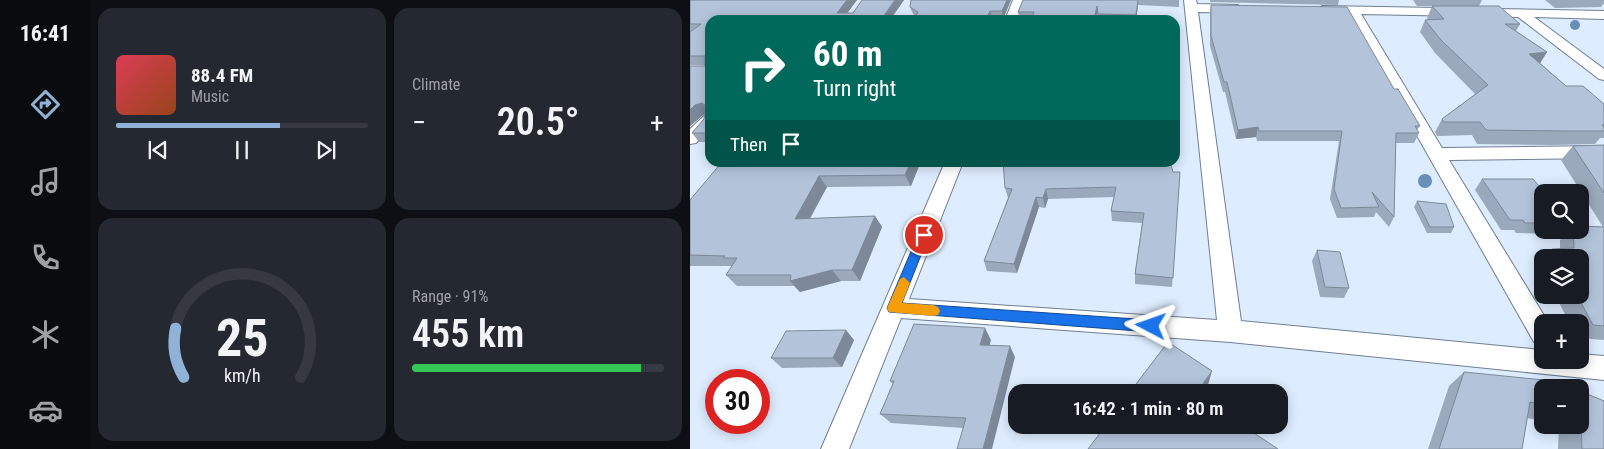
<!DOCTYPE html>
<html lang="en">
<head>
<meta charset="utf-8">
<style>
	:root { --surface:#171b24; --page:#242831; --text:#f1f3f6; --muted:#9ea1a6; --line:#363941; --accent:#91b2d7 }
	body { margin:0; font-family:"Roboto Condensed",sans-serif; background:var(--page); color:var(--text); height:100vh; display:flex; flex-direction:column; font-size:19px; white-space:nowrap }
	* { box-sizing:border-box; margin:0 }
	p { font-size:16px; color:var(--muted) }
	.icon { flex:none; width:28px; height:28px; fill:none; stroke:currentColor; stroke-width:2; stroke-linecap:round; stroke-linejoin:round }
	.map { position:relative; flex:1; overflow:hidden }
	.sheet { display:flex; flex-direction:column; gap:8px; padding:8px; background:#0d0f14; width:600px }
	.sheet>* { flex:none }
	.hud { position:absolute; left:15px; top:15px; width:475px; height:152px; border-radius:15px; box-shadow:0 2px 12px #0003; background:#00695c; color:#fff; overflow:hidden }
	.fabs { position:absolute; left:844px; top:184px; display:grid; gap:10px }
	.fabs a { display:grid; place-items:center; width:55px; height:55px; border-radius:10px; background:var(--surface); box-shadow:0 2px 12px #0003; font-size:25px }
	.speed { position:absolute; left:15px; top:369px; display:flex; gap:10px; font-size:25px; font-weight:700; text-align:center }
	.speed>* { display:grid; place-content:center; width:65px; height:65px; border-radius:50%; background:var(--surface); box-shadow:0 2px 12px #0003; line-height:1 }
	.speed .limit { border:8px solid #d22; background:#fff; color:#111 }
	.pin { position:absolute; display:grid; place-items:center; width:42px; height:42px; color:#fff; margin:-21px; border:2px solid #fff; border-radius:50%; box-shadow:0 1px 5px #0007 }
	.me { position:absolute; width:55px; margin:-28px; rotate:274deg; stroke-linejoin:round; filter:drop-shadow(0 0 4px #0008) }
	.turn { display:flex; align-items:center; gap:18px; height:105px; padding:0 25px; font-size:22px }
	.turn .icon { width:65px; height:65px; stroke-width:2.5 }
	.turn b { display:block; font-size:35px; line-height:42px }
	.then { display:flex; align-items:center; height:48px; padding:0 25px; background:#0003; gap:10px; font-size:19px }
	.big { font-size:38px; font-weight:600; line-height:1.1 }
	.sheet .card { flex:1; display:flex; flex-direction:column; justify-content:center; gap:8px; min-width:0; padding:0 18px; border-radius:15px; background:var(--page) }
	.sheet .dial { align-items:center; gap:0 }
	.dial svg { height:130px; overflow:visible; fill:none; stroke:var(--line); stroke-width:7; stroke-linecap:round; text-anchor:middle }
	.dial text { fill:var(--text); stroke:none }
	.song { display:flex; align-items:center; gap:15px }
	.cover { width:60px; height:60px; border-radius:8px; background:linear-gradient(135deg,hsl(350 70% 55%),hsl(20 70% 35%)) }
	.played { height:5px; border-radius:2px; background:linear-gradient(90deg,var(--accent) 65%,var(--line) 65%) }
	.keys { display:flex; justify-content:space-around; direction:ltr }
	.heat { display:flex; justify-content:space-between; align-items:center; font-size:28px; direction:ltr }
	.charge { height:8px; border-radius:4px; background:linear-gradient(90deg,#34c759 91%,var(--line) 0) }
	.sheet .tiles { flex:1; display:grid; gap:8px; grid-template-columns:repeat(2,1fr) }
	.trip { position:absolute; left:318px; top:384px; width:280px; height:50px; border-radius:15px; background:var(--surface); box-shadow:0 2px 12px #0003; font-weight:600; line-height:50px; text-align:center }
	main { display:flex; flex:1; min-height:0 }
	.tabs { display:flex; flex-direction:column; width:90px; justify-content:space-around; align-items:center; background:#090b0e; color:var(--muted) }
	.tabs .icon { width:35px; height:35px }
	.tabs .selected { color:var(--accent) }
	.tabs b { font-size:22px; color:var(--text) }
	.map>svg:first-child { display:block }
</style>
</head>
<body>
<main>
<nav class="tabs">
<b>16:41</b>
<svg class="icon selected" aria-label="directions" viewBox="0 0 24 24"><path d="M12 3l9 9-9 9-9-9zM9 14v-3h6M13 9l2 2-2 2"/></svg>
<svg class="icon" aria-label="music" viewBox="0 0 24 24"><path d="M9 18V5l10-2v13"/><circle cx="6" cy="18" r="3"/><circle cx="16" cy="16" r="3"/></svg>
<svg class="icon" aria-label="phone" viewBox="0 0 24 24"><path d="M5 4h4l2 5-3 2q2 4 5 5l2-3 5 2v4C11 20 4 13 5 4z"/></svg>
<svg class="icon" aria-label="climate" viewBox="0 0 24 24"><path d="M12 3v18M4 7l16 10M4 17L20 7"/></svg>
<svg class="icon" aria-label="car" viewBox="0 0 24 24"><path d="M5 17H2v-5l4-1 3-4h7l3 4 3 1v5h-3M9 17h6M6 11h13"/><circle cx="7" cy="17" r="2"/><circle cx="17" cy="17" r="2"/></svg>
</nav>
<section class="sheet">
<div class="tiles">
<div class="card">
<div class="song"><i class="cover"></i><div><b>88.4 FM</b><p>Music</p></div></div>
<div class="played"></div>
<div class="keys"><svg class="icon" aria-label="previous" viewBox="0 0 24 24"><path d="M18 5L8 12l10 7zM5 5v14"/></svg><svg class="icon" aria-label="pause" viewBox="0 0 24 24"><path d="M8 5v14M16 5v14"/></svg><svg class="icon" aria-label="next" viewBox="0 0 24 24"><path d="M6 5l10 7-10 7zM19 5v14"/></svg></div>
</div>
<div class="card"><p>Climate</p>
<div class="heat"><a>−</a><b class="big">20.5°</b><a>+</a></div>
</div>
<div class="card dial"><svg viewBox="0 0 100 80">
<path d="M14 69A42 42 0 1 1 86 69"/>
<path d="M14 69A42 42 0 0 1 9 39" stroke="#91b2d7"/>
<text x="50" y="56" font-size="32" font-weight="700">25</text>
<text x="50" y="72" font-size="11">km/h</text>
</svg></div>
<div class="card"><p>Range · 91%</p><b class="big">455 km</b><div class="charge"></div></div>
</div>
</section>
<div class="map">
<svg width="914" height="449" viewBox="0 0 914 449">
	<rect width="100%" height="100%" fill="#ddecfe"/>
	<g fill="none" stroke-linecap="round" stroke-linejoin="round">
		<!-- minor casing -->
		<g stroke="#6f7e93" stroke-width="2">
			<path id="minor" d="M323,0h12l-8,20h-12z
				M494,0h12l1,4 41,1 6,4 -6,4 -40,-1 43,309 301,29v10h38v-6l24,2v24l-374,-38 -329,-24 -52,131h-28l124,-287h18l-54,137 308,21z
				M632,6l282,5v8l-70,-2 70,52v11l-5,-1 -81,-62 -157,-3 81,134 162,-2v12l-155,2 99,162h-6v23l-8,-3 -186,-328 -30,-1 -2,-3z
				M20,114v14l-14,15 -6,1v-15l14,-13z"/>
		</g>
		<!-- minor -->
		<use href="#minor" fill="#fff" fill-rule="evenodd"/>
	</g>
	<!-- trees -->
	<g fill="#688eb9">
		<circle cx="885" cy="25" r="5"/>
		<circle cx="735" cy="181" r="7"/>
	</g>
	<!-- wall -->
	<path fill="#9aa9bb" d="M0,0h167l-10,13h6l9,-13h42l-14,20h-180v122h-11l-7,-9 12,-14v-5l-1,1 -13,11 15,-61h-15z
		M321,0l-8,19h-11v1h-79l3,-4 -3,-2 -3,-7z
		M333,0h156v7l-41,-2 -2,15h-37l-2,-6 -1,6h-64v-1h-13l-1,-7z
		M520,0h129l-1,5 -128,-3z
		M723,0h69l-3,6 41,18 -4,7 31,21 -7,11 26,23 38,18v34h-4l-5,6 -43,1 -75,-1 -5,-9 -35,1 -2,-4 7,-13 33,-25 -40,-41 -15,-21 5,-12h3l-1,-2 5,-12h-15z
		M855,0h59v3l-3,4 -46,1z
		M521,5l183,84 26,37 -3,4 2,3 -5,10h-18l-2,74 -5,10 -13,-15 -2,5 -37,1 -7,-19 9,-58h-82l-1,-4 -20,2 -11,-47h-2l-13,-46v-32z
		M914,145v195l-24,-2v-16h-11l-14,-27h25v-37h-35l7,-9h8v-9l9,-10h11l23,-3 -42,-67 12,-14z
		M32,162h195l2,4 -8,20 -84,1 -17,32 65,-3 7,11 -22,54h-19l-41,11 -6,-6h-57l-11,-11 6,-9h-42v-66z
		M483,172h7l-8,115 -37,-3v-10l7,-51 -30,-2 -1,-10 3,-14 -66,2 -3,9 -6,-1 -22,66 -30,-2 -3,-10 24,-63 -3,-10z
		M792,179l60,13v38h19l-3,4 -42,-1 -2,-3h-13l-26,-40z
		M727,201l37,26 -3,6h-24l-13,-26z
		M627,250l32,38 -5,10 -24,-1 -8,-36z
		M852,260v10l-3,-7z
		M164,340l-12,27 -60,1 -11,-10z
		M301,340l-2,5 26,12 -52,71 -72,-5 -11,-9 13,-30 -3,-3z
		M774,372l78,16v33l-15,-3 -5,31h-94l21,-63z
		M890,391l24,58h-46l1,-24h21z"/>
	<!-- shaded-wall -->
	<path fill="#7d8999" d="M157,0h10l-15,20 -5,-7z
		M205,0h9l-14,20h-9z
		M317,0h4l-8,19 -1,-8z
		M448,0v5l-2,15v-5z
		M407,6v8l-1,6h-2z
		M300,11l2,8v1h-6z
		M857,52l-8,13 -10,-11z
		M12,103l7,9 -6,3 -13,11v-16l5,-5z
		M568,127l-2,10 -20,2 2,-9z
		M221,162h6l2,4 -8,20 -6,-11z
		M129,176l8,11 -24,43 -8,-11z
		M356,189l2,10 -3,9 -2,-10z
		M346,197l3,10 -22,66 -3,-9z
		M185,216l7,11 -22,54 -8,-11z
		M142,270l9,11 -41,11 -10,-11z
		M295,328l6,12 -5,16 -6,-11z
		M156,330l8,10 -12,27 -9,-9z
		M320,346l5,11 -23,92h-9z
		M522,371l-4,14 -4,7h-7z"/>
	<!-- building -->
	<path fill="#b3c4da" stroke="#7d8999" d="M0,0h157l-10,13h16l9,-13h33l-14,20h-171v112l-1,1h-17l12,-14 1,-14 -3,-2 -7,2 -5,5v-44h15v-10h-15v-24l11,-8h-11z
		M221,0h96l-5,11h-12l-4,9h-73l5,-8 -8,-5z
		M333,0h115l-2,15 -38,-1 -1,-8 -3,14h-46l1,-2h-17l2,-6h-16z
		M521,5l136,2 47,82h4l22,37h-5l4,7h-23l-2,84 -22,-25 7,15 -38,1 -7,-19 8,-58h-83l-1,-4 -20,3 -11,-48h-3l-13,-46z
		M742,6h67l21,18h-15l42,28 -18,2 37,32h17l21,18v21h-2l2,3v3h-42l-76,-1 -6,-8h-36l-2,-3 46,-34 -47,-45 -16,-20 19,-1z
		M914,145v48l-31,-47z
		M32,162h189l-6,13 -86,1 -24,43 80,-3 -23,54h-20l-42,11 1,-6h-65l11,-17h-14l2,-2 -35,-1v-55z
		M313,162h167l3,10h7l-7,106 -38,-4 9,-61 -33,-2 5,-24 -70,2 -3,9 -7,-1 -22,67 -30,-3 28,-72 -7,-1z
		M792,179h51l11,13h-2v31h-17l-2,-3h-13z
		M727,201l29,3 8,23h-24z
		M890,226l24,1v99l-11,-1 -16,-30h3v-37h-23l-5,-9 22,-1 -1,-18h7z
		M627,250l23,2 9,36 -24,-1z
		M224,324l71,4 -5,17 30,1 -27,103h-26l9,-31 -86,-4 14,-33h-4z
		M156,330l-13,28h-62l15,-27z
		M478,342l44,29 -15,21h-67z
		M774,372l90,9 16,7h-28v16l-12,-2 -8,47h-83z
		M890,391l24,10v48h-22z
		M416,425h136l36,24h-190z"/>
	<!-- route -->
	<path fill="#1a73e8" stroke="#114b97" d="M234,231l5,4 -27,68 249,17 5,2 2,4 -2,4 -5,2 -262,-20 -2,-4 31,-73z"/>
	<!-- slow -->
	<path fill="#f59e0b" d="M214,277l6,6 -8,20 31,2 5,2 2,4 -2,4 -5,1 -44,-4 -2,-4 13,-29z"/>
</svg>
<div class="fabs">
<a><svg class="icon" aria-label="search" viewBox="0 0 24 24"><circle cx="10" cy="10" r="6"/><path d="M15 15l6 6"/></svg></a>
<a><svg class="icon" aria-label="layers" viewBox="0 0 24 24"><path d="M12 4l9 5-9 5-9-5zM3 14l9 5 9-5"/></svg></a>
<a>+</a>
<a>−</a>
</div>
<div class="speed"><div class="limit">30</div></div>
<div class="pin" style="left:234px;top:235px;background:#d93025"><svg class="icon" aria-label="arrive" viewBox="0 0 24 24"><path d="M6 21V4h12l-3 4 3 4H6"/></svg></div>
<svg class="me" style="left:461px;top:326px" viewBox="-20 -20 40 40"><path d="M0-17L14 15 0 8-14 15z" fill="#1a73e8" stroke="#fff" stroke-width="4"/></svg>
<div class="trip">16:42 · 1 min · 80 m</div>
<div class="hud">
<div class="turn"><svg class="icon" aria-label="right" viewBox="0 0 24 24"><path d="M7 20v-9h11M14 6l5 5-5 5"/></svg><div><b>60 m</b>Turn right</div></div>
<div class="then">Then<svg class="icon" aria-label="arrive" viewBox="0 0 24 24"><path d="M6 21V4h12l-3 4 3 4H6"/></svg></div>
</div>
</div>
</main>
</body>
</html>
